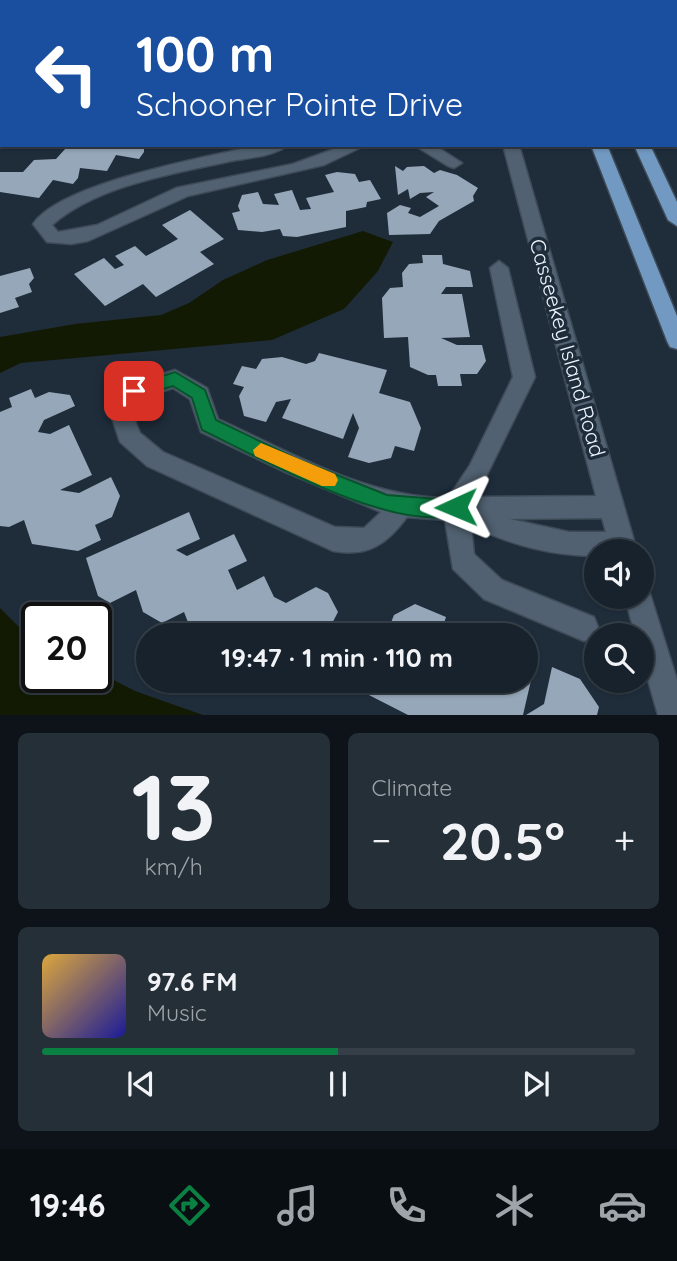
<!DOCTYPE html>
<html lang="en">
<head>
<meta charset="utf-8">
<style>
	:root { --surface:#17222c; --page:#242f38; --text:#f1f3f6; --muted:#9ea4a9; --line:#363f48; --accent:#0b8043 }
	body { margin:0; font-family:Quicksand,sans-serif; background:var(--page); color:var(--text); height:100vh; display:flex; flex-direction:column; font-size:26px; white-space:nowrap }
	* { box-sizing:border-box; margin:0 }
	p { font-size:23px; color:var(--muted) }
	.icon { flex:none; width:38px; height:38px; fill:none; stroke:currentColor; stroke-width:2; stroke-linecap:round; stroke-linejoin:round }
	.map { position:relative; height:715px; overflow:hidden }
	.drawer { display:flex; flex-direction:column; gap:18px; padding:18px; background:#0d1318; flex:1 }
	.drawer>* { flex:none }
	.guide { position:absolute; left:0px; top:0px; width:677px; height:147px; box-shadow:0 2px 5px #0004,0 0 0 2px var(--line); background:#1a4fa0; color:#fff; overflow:hidden }
	.fabs { position:absolute; left:584px; top:539px; display:grid; gap:14px }
	.fabs a { display:grid; place-items:center; width:70px; height:70px; border-radius:50%; background:var(--surface); box-shadow:0 2px 5px #0004,0 0 0 2px var(--line); font-size:35px }
	.speed { position:absolute; left:21px; top:602px; display:flex; gap:14px; font-size:35px; font-weight:700; text-align:center }
	.speed>* { display:grid; place-content:center; width:91px; height:91px; border-radius:50%; background:var(--surface); box-shadow:0 2px 5px #0004,0 0 0 2px var(--line); line-height:1 }
	.speed .limit { border:4px solid #111; border-radius:10px; background:#fff; color:#111 }
	.pin { position:absolute; display:grid; place-items:center; width:60px; height:60px; color:#fff; margin:-30px; border-radius:14px; box-shadow:0 4px 10px #0006 }
	.me { position:absolute; width:77px; margin:-38px; rotate:269deg; stroke-linejoin:round; filter:drop-shadow(0 0 5px #0008) }
	.turn { display:flex; align-items:center; gap:24px; height:147px; padding:0 21px; font-size:32px }
	.turn .icon { width:91px; height:91px; stroke-width:2.5 }
	.turn b { display:block; font-size:49px; line-height:60px }
	.big { font-size:52px; font-weight:700; line-height:1.1 }
	.drawer .card { flex:1; display:flex; flex-direction:column; justify-content:center; gap:10px; min-width:0; padding:0 24px; border-radius:10px; background:var(--page) }
	.drawer .dial { align-items:center; gap:0 }
	.dial b { font-size:91px; line-height:1 }
	.song { display:flex; align-items:center; gap:21px }
	.cover { width:84px; height:84px; border-radius:10px; background:linear-gradient(135deg,hsl(40 70% 55%),hsl(240 70% 35%)) }
	.played { height:7px; border-radius:4px; background:linear-gradient(90deg,var(--accent) 50%,var(--line) 50%) }
	.keys { display:flex; justify-content:space-around; direction:ltr }
	.heat { display:flex; justify-content:space-between; align-items:center; font-size:38px; direction:ltr }
	.drawer .tiles { flex:1; display:grid; gap:18px; grid-template-columns:1fr 1fr }
	.card:last-child { grid-column:span 2 }
	.trip { position:absolute; left:136px; top:623px; width:402px; height:70px; border-radius:35px; background:var(--surface); box-shadow:0 2px 5px #0004,0 0 0 2px var(--line); font-weight:700; line-height:70px; text-align:center }
	.menu { display:flex; height:112px; justify-content:space-around; align-items:center; background:#090e12; color:var(--muted) }
	.menu .icon { width:49px; height:49px }
	.menu .on { color:var(--accent) }
	.menu b { font-size:32px; color:var(--text) }
	.map>svg:first-child { display:block }
</style>
</head>
<body>
<div class="map">
<svg width="677" height="715" viewBox="0 0 677 715">
	<rect width="100%" height="100%" fill="#1f2d3b"/>
	<!-- water -->
	<path fill="#131a04" d="M363,231l30,11 -15,29 -34,38 -72,31 -251,23 -21,10v-36l75,-13 86,-9 28,-12 34,-23 44,-20z
		M0,608l24,24 13,7v38h59v-6l39,20 68,24h-203z"/>
	<!-- building -->
	<path fill="#96a7b9" d="M90,145h54v7l-5,7 -23,-4 -9,16 -27,-3 -2,10 -5,6 -20,-4 -14,18 -39,-6v-20h23l11,-12 22,-1 10,-11z
		M395,166l8,5 4,-4 17,-1 10,7 6,-3 17,5 21,13 -5,8 1,5 -35,20 -9,13 -41,1 -2,-22 13,-8 11,3 -3,5 12,4 19,-11 -13,-9 8,-5 -14,1 -10,6 -2,-10 -10,6z
		M337,172l18,2 4,8 11,-2 11,19 -14,3 -1,5 -20,4v16l-49,10 -14,-1 -3,-7 -18,3 -24,-2 -6,-17 8,-2 -2,-5 4,-11 16,-3 5,12 16,1 -5,-11 18,-4 8,20 11,-1 -5,-11 28,-6 -9,-17z
		M190,210l34,29 -24,13 14,12 -58,33 -13,-13 -38,22 -31,-32 30,-16 11,11 9,-4 -9,-9 20,-10 11,10 32,-17 -16,-14z
		M422,255h20l1,9 27,7 3,16h-27l-5,7h21l8,43 -29,1 16,7h25l4,16 -9,13h-17l2,12h-24l-2,-11h-8l-18,-8 -2,-30 -24,1 -2,-40 8,-10 13,-1 -1,-14 7,-9 14,-1z
		M30,268l4,10 -5,6 3,8 -17,6 4,9 -19,6v-37z
		M319,353l68,17 -8,23 31,9 11,26 -7,23 -19,-5 -4,12 -22,5 -21,-6 11,-29 -6,-15 -10,26 -61,-21 9,-19 -15,3 -10,20 -22,-6 -5,-20 5,-9 -11,-3 9,-18 14,3 6,-10 20,-2 24,7 9,-3z
		M31,389l4,9 14,-6 21,3 5,11 -31,14 -6,12 12,2 19,-9 23,50 -32,15 19,3 32,-16 9,19 -8,21 -17,8 6,15 -23,11 -46,-7 -8,-24 -15,7 -9,-1v-114l12,-5 -3,-9z
		M189,512l11,27 -24,11 11,6 47,-22 13,27 -19,9 9,20 27,-14 10,21 12,6 30,-16 12,6 10,19 -12,23h-133l-9,-23 -22,11 -19,-11 -7,-22 -26,13 -12,-7 -12,-38z
		M415,604l31,13 -6,18h-76l5,-13 19,8 6,-15z
		M552,667l28,12 19,28 -2,8h-71l18,-11z
		M527,668l5,8 -9,39h-115l-47,-24 3,-10h163z"/>
	<g fill="none" stroke-linecap="round" stroke-linejoin="round">
		<!-- minor casing -->
		<g stroke="#3e4b57" stroke-width="3">
			<path id="minor" d="M96,0h15l-16,2z
				M118,0h20l1,2h-20z
				M372,0h12v2h-12z
				M465,0h12v2h-12z
				M259,145h29c-12,11 -41,13 -57,16 -58,13 -133,24 -179,64l6,7 39,-7 79,-37 117,-24 52,-19h21l-42,20 -136,31 -100,45 -17,3 -24,-2 -14,-18c29,-42 175,-67 226,-79z
				M414,145h20l28,18 -8,5 -6,-2z
				M503,145h16l118,406h-40v5c-46,0 -85,-11 -126,-30l3,28 28,26 92,37 4,10 -4,10 -10,4 -100,-42 -31,-30 -8,-49 -38,-3c-21,28 -39,40 -74,34l-186,-85 -27,-24 -10,-30 16,-26 49,-16 32,18 11,31c72,33 149,79 230,79l22,-33 43,-88 -23,-109 9,-7 9,7 27,109 -59,120 120,-1zM173,388l17,11 11,33 82,39 98,41 -17,16 -29,-1 -172,-75 -23,-19 -8,-20 10,-15zM602,518l4,14h-37l-59,-13z
				M642,585l6,3 3,9 26,83v35h-19l-16,-56v-24h-7l-10,-38h17z"/>
		</g>
		<!-- major casing -->
		<g stroke="#3e4b57" stroke-width="3">
			<path id="major" d="M536,0h12l1,2h-12z
				M569,0h12v2h-12z
				M591,145h16l70,171v33l-7,-2 -3,-6z
				M634,145h16l27,57v24l-9,-6z"/>
		</g>
		<!-- minor -->
		<use href="#minor" fill="#516171" fill-rule="evenodd"/>
		<!-- major -->
		<use href="#major" fill="#7199c2" fill-rule="evenodd"/>
	</g>
	<!-- route -->
	<path fill="#0b8043" stroke="#07532c" stroke-width="2" d="M175,372l30,18 11,30 81,39 90,36 76,6 3,6 -3,6c-64,24 -201,-54 -261,-83l-10,-32 -19,-12 -39,12 -8,-7 2,-4z"/>
	<!-- slow -->
	<path fill="#f59e0b" d="M261,443l74,31 3,6 -3,6h-13l-67,-30 -2,-6z"/>
	<g text-anchor="middle" stroke-width="7" stroke-linejoin="round" paint-order="stroke">
		<!-- street labels -->
		<g font-size="21" fill="#ebf4fe" stroke="#1f2d3b">
			<text transform="translate(567 348) rotate(74)" y="7">Casseekey Island Road</text>
		</g>
	</g>
</svg>
<div class="fabs">
<a><svg class="icon" aria-label="sound" viewBox="0 0 24 24"><path d="M4 9h4l5-4v14l-5-4H4zM17 9q2 3 0 6"/></svg></a>
<a><svg class="icon" aria-label="search" viewBox="0 0 24 24"><circle cx="10" cy="10" r="6"/><path d="M15 15l6 6"/></svg></a>
</div>
<div class="speed"><div class="limit">20</div></div>
<div class="pin" style="left:134px;top:391px;background:#d93025"><svg class="icon" aria-label="arrive" viewBox="0 0 24 24"><path d="M6 21V4h12l-3 4 3 4H6"/></svg></div>
<svg class="me" style="left:456px;top:507px" viewBox="-20 -20 40 40"><path d="M0-17L14 15 0 8-14 15z" fill="#0b8043" stroke="#fff" stroke-width="4"/></svg>
<div class="trip">19:47 · 1 min · 110 m</div>
<div class="guide">
<div class="turn"><svg class="icon" aria-label="left" viewBox="0 0 24 24"><path d="M17 20v-9H6M10 6l-5 5 5 5"/></svg><div><b>100 m</b>Schooner Pointe Drive</div></div>
</div>
</div>
<section class="drawer">
<div class="tiles">
<div class="card dial"><b>13</b><p>km/h</p></div>
<div class="card"><p>Climate</p>
<div class="heat"><a>−</a><b class="big">20.5°</b><a>+</a></div>
</div>
<div class="card">
<div class="song"><i class="cover"></i><div><b>97.6 FM</b><p>Music</p></div></div>
<div class="played"></div>
<div class="keys"><svg class="icon" aria-label="previous" viewBox="0 0 24 24"><path d="M18 5L8 12l10 7zM5 5v14"/></svg><svg class="icon" aria-label="pause" viewBox="0 0 24 24"><path d="M8 5v14M16 5v14"/></svg><svg class="icon" aria-label="next" viewBox="0 0 24 24"><path d="M6 5l10 7-10 7zM19 5v14"/></svg></div>
</div>
</div>
</section>
<nav class="menu">
<b>19:46</b>
<svg class="icon on" aria-label="directions" viewBox="0 0 24 24"><path d="M12 3l9 9-9 9-9-9zM9 14v-3h6M13 9l2 2-2 2"/></svg>
<svg class="icon" aria-label="music" viewBox="0 0 24 24"><path d="M9 18V5l10-2v13"/><circle cx="6" cy="18" r="3"/><circle cx="16" cy="16" r="3"/></svg>
<svg class="icon" aria-label="phone" viewBox="0 0 24 24"><path d="M5 4h4l2 5-3 2q2 4 5 5l2-3 5 2v4C11 20 4 13 5 4z"/></svg>
<svg class="icon" aria-label="climate" viewBox="0 0 24 24"><path d="M12 3v18M4 7l16 10M4 17L20 7"/></svg>
<svg class="icon" aria-label="car" viewBox="0 0 24 24"><path d="M5 17H2v-5l4-1 3-4h7l3 4 3 1v5h-3M9 17h6M6 11h13"/><circle cx="7" cy="17" r="2"/><circle cx="17" cy="17" r="2"/></svg>
</nav>
</body>
</html>
